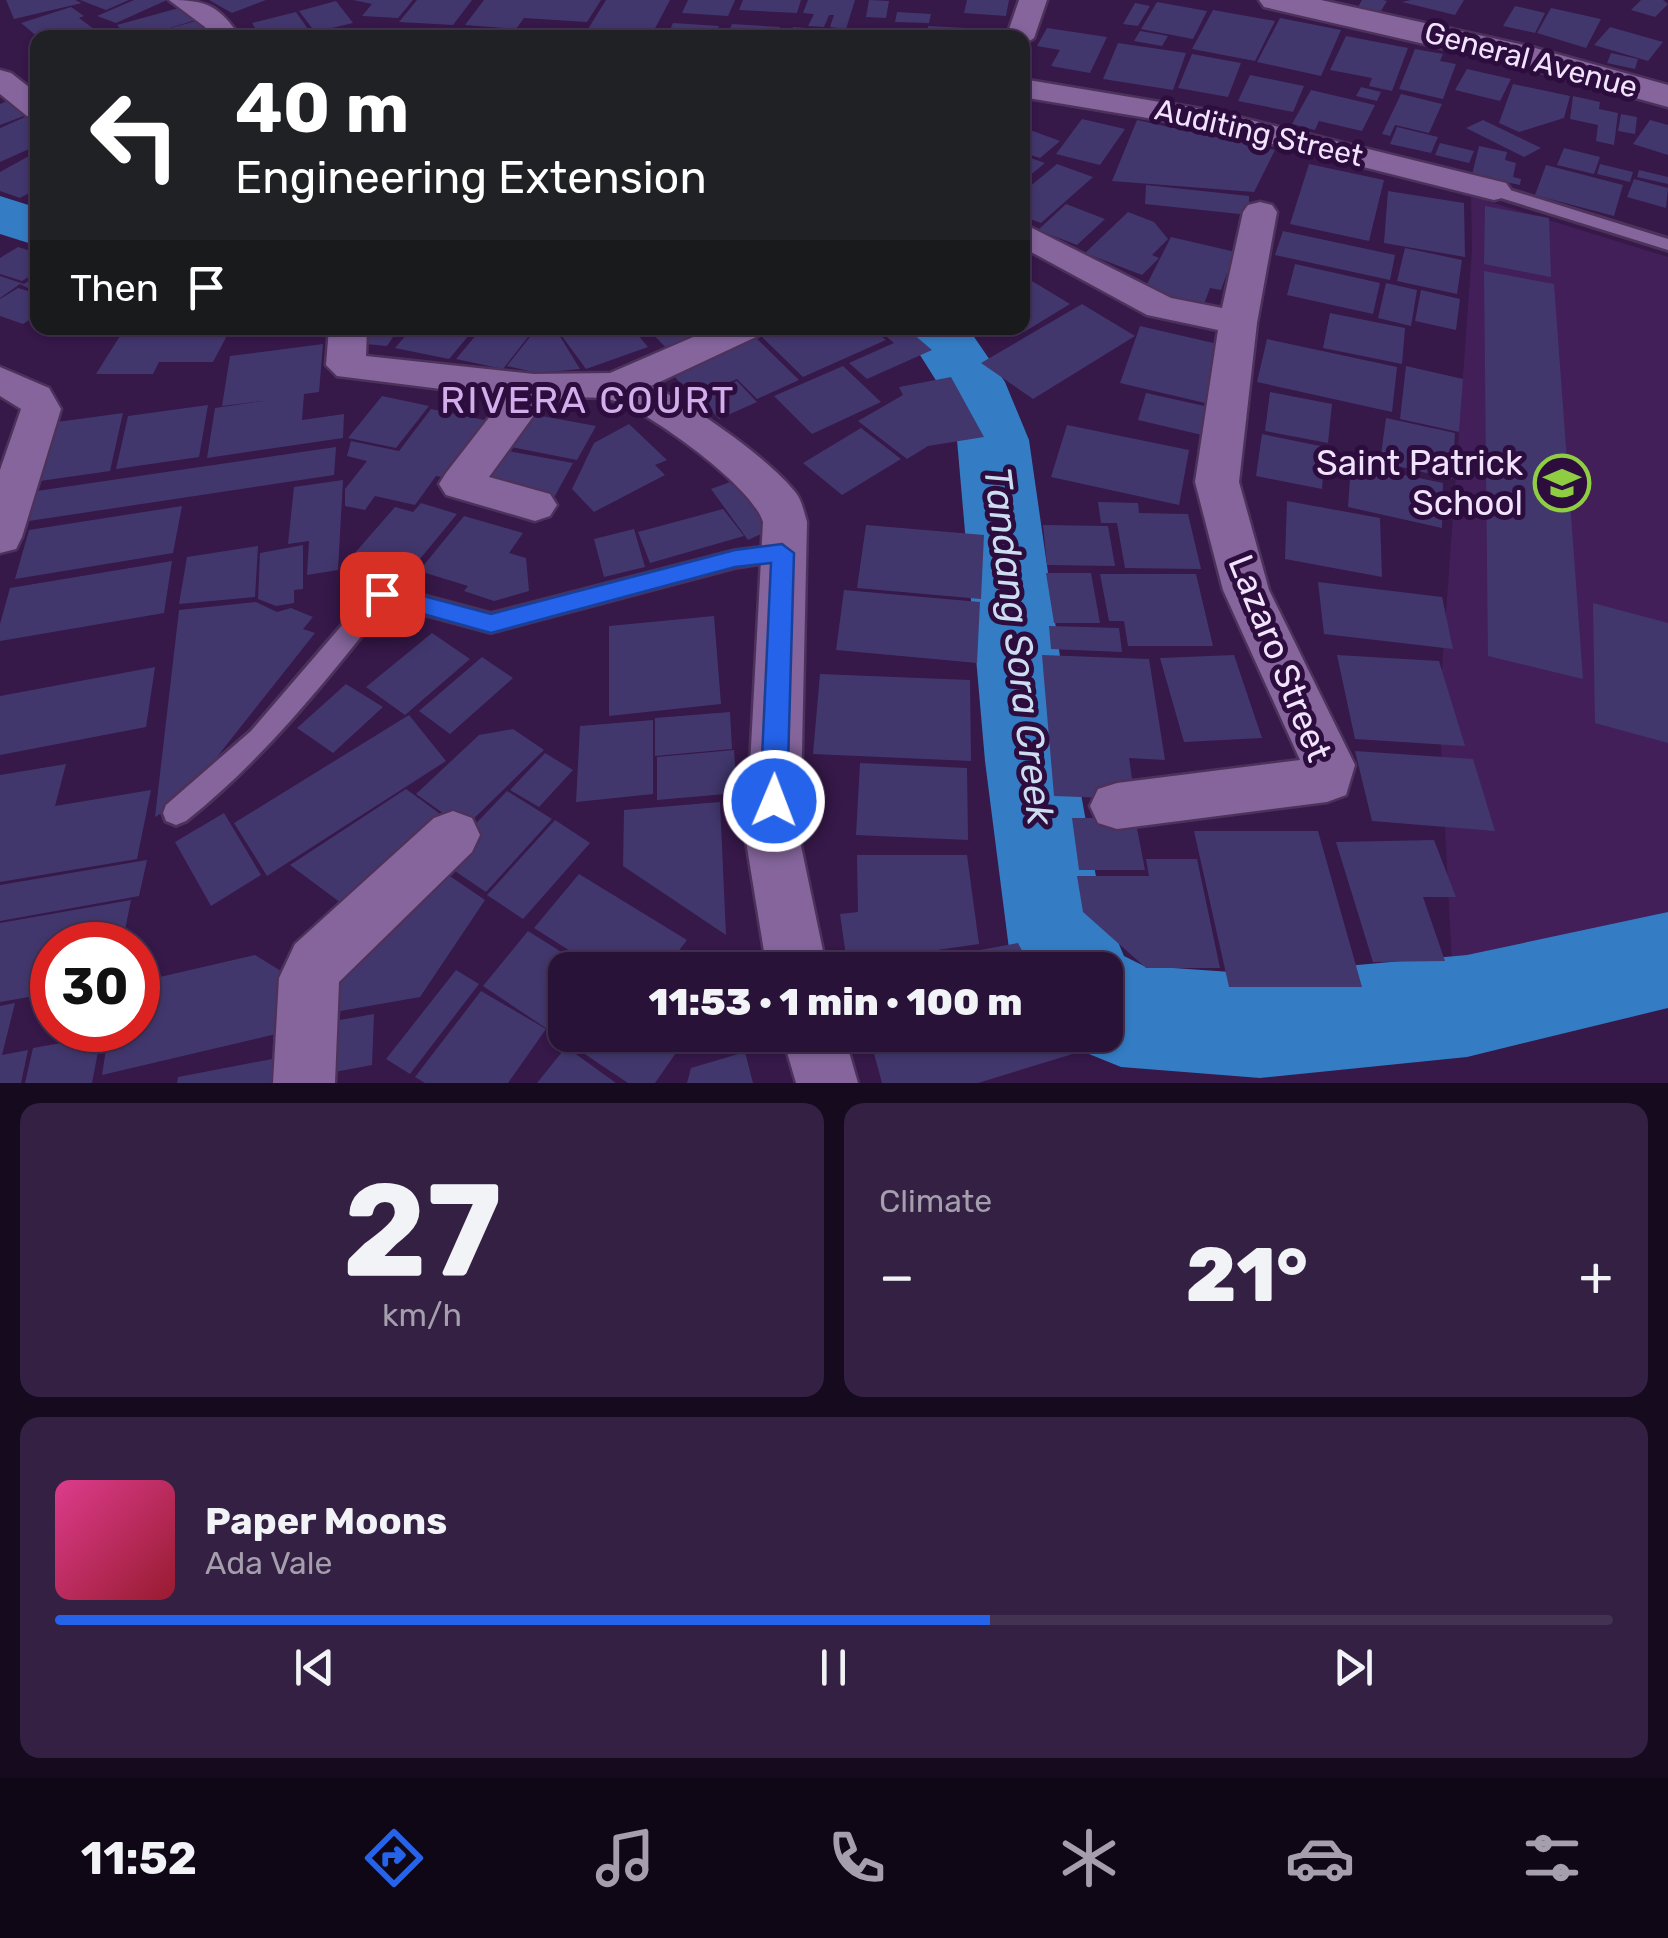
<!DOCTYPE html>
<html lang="en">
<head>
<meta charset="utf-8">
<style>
	:root { --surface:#281237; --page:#342042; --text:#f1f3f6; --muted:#a59ead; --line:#443252; --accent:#2563eb }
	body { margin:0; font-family:Rubik,sans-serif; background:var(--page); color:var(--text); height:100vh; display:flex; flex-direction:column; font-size:38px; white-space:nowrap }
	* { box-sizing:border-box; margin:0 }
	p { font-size:32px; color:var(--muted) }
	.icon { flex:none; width:55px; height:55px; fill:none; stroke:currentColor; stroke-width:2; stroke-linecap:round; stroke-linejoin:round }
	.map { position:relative; height:1083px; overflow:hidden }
	.details { display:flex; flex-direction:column; gap:20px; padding:20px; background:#160a1e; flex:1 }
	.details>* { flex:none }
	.banner { position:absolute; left:30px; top:30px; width:1000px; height:305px; border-radius:20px; box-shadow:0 2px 8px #0004,0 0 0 2px var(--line); background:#202124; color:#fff; overflow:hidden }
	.speed { position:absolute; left:30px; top:922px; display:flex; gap:20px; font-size:50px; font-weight:700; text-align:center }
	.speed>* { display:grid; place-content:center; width:130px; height:130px; border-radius:50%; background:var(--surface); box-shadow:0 2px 8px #0004,0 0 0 2px var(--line); line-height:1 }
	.speed .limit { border:15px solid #d22; background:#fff; color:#111 }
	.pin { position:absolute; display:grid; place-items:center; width:85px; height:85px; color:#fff; margin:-42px; border-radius:20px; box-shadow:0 5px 15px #0006 }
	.me { position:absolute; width:110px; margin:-55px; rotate:1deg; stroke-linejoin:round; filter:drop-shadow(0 0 8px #0008) }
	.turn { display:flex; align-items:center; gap:35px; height:210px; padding:0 40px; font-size:45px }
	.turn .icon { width:130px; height:130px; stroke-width:2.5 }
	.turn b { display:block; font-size:70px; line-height:85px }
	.then { display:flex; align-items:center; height:95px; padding:0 40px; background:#0003; gap:20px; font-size:38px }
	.big { font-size:75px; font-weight:800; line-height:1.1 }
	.details .tile { flex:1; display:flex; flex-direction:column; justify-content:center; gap:15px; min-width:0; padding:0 35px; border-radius:20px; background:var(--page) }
	.details .dial { align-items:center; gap:0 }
	.dial b { font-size:130px; line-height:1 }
	.song { display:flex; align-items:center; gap:30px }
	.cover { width:120px; height:120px; border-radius:15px; background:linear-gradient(135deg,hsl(330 70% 55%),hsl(350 70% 35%)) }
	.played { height:10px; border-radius:5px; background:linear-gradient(90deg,var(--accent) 60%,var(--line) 60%) }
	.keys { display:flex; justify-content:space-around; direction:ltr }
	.heat { display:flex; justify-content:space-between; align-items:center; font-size:55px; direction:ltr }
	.details .tiles { flex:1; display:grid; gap:20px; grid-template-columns:1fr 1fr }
	.tile:last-child { grid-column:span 2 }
	.trip { position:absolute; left:548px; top:952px; width:575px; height:100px; border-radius:20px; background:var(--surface); box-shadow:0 2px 8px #0004,0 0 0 2px var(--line); font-weight:800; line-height:100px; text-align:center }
	.menu { display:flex; height:160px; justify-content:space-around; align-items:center; background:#100716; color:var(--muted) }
	.menu .icon { width:70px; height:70px }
	.menu .active { color:var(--accent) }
	.menu b { font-size:45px; color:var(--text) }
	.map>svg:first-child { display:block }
</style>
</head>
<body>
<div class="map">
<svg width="1668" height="1083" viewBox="0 0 1668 1083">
	<rect width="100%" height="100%" fill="#361849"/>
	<!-- built -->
	<path fill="#421f58" d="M1471,196l197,61v655l-216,53 -13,-255 33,-460z"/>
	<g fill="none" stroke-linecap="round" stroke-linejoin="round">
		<!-- river -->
		<path fill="#347dc4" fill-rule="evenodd" d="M0,196l38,12v38l-38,-12z
			M903,328h65l37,54 24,58 46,321 30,165 10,9 9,21 20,10 116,8 207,-19 201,-43v96l-201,49 -207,21 -139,-11 -37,-15 -15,-17h36v-65h-87l-9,-21 -24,-188 -28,-321 -20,-58z"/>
	</g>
	<!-- building -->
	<path fill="#42376d" d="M6,0h69l7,3 -68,16z
		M80,0h49l-23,10z
		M134,0h33l-51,23 -19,-7z
		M209,0h57l-34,13z
		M353,0h60l-15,18 -36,-2 10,-12z
		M417,0h55l-19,25 -54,-3z
		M484,0h117l-14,22 -63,-4 -8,11 -51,-4z
		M606,0h64l-18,34 -64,-5z
		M688,0h47l-7,16 -46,-3z
		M743,0h58l-4,13 -58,-3z
		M808,0h47l-9,29 -16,-2 4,-12h-5l-5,12 -16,-1 6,-12 -11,-1z
		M869,0l20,1 -3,17 -20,-1z
		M967,0h42l-3,16 -42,-3z
		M1362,0h21l4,1 -6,10 -23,-4z
		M1411,0h53l-9,15 -53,-13z
		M1641,0h22l5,4 -13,13 -24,-7z
		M336,1l17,22 -38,9 -16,-21z
		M1157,2l50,9 -14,28 -52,-10z
		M1135,3l15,3 -12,20 -15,-2z
		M186,6l13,13 -39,12 43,-12 18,19h-93l-11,-13z
		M1515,6l30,7 -10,20 -32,-7z
		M71,7l13,9 -5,2 27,20h-67l-18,-15z
		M1551,8l50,11 -15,29 -49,-15z
		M1213,10l62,11 -20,40 -63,-12z
		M296,12l14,20 -49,6 -9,-15z
		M897,12l34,2 -2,9 -34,-1z
		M1280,18l61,12 -20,46 -64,-14z
		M673,23l46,3 -5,12h-48z
		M732,24l48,3 -4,11h-50z
		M928,26l38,2 -1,10h-39z
		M793,27l55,4 -2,7h-57z
		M1610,27l53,15 -15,19 -54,-16z
		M1047,28l60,9 -17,36 -39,-7 9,-16 -23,-4z
		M1140,31l28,5 -6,10 -28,-5z
		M1346,36l62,12 -16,43 -23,-5 3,-8 -42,-8z
		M1118,43l68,10 -13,37 -70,-11z
		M1415,49l28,5 -3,7 16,3 -13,35 -44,-10z
		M1611,53l27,6 -3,10 -28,-6z
		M1192,54l49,9 -13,34 -50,-9z
		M1467,69l44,10 -11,22 -45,-11z
		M1250,75l54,11 -11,26 -55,-11z
		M1513,84l57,12 -6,22 -45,14 -20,-9z
		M1361,87l20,5 -4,9 -21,-5z
		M1311,90l64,15 -13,26 -43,-10 -4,9 -23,-6z
		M1401,94l41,10 -13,29 -34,-8 -5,11 -8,-2z
		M1573,96l27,6 -1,7 19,4 -4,32 -18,-4 2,-16 -28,-6z
		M7,101l17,15 -24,9v-21z
		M32,114l6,3v28l-38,17v-34z
		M1621,114l16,3 -2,17 -17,-3z
		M1082,119l43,10 -25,36 -44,-11z
		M1137,120l138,30 -21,42 -142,-11z
		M1483,120l58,28 -17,9 -58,-29z
		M1650,120l18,5v30l-35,-11z
		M1022,127l38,14 -20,17 -18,-6z
		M1397,127l41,10 -7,16 -41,-9z
		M1440,143l34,8 -5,12 -34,-8z
		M1479,146l28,6 -2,8 11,3 -3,14 8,2 -1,6 -48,-10z
		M1564,148l36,9 -6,17 -37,-9z
		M38,151v37l-18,10 -20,-7v-19z
		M1022,155l23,8 -23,19z
		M1057,164l36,13 -52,46 -19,-7v-23z
		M1309,164l75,16 -15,61 -79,-17z
		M1600,164l33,8 -3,10 -33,-8z
		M1546,165l77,20 -9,31 -79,-21z
		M1639,170l29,7v7l-31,-7z
		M1634,179l34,9 -2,20 -39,-11z
		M1146,185l103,11v19l-104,-11z
		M1388,191l76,12 1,54 -81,-14z
		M1066,204l39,15 -28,26 -39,-15z
		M1485,206l64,12 2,59 -67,-13z
		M1128,212l26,10 14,17 -16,16 7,3 -17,17 -57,-22z
		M1283,231l112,24 -5,25 -115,-25z
		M1171,237l69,16 -7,22 -6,-2 -6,17 -11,-2 -7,19 -55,-13 -3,-6z
		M18,247l20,6v18l-16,10 -22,-7v-16z
		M1405,248l57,12 -5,34 -60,-13z
		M1295,264l85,19 -7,31 -86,-19z
		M1484,271l70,13 29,395 -95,-23z
		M38,275v18l-18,-9 -20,14v-22l24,8z
		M1027,278l43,26 -46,28 -6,-4h4v-47z
		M1386,283l31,7 -6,36 -33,-8z
		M18,288l20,6v20l-15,10 -23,-8v-17z
		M1421,290l39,9 -4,31 -41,-9z
		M1082,304l53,32 -102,63 -52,-36z
		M1330,313l75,15 -3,36 -79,-16z
		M1140,326l82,19 -17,58 -85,-20z
		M125,328h106l-18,34h-54l-6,12h-57z
		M365,328h34l-12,18 -32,-3z
		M412,328h63l-26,31 -54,-11z
		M482,328h53l-32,41 -47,-10z
		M537,328l17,3 7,7 19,31 -42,4 -31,-7z
		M556,328h76l16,19 -62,22z
		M647,328h53l10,10 -39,15z
		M768,328h103l15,12 -83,37 -46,-45z
		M876,328h41l3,2 -8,3 20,17 -65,29 -18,-16 45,-20z
		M752,334l47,46 -42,19 -20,-20 -43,18 -27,-28z
		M1267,339l130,28 -5,45 -135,-30z
		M323,344l-4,48 -15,2 -2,26 42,-6 -1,24 -136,20 8,-50 48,-7 -41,5 8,-50z
		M843,366l38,36 -69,32 -38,-38z
		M1406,366l57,13 -4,53 -59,-13z
		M951,377l33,60 -56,9 -21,13 -49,-38 45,-26 -4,-8z
		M737,381l20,21 -38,17 -20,-22z
		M1270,392l62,12 -4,39 -63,-12z
		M1146,393l63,14 -7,28 -64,-15z
		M382,396l47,10 -33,42 -48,-10z
		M208,405l-9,52 -83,12 12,-53z
		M431,409l58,12 -34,58 -19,-3 -21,29 -40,-9 -10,14 -20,-4v-17l22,-28 -20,-5 4,-15 48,10z
		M123,413l-13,58 -70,10 17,-59z
		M531,414l65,12 -19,34 -66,-13z
		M1386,418l69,15 -3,46 -72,-17z
		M629,424l38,36 -12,5 10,10 -71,37 -22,-23 22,-46z
		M1067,425l122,25 -10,55 -128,-28z
		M861,428l40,31 -59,36 -39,-32z
		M1262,434l63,13 -3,42 -66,-13z
		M336,447l-2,28 -305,46 8,-30z
		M508,451l65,12 -22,40 -68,-12z
		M1351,464l92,19 -1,45 -94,-21z
		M343,480l-5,90 -31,5 2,-34 -21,3 6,-57z
		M733,481l37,49 -22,10 -37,-51z
		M1287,501l93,17 2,59 -97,-18z
		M1098,502l40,1 1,10 49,1 13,55 -76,-1 -8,-45h-16z
		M421,503l36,11 -47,57 -56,-17 41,-47 18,5z
		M182,506l-9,47 -158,26 14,-49z
		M723,509l21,27 -94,27 -12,-31z
		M464,516l59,17 -14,20 17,5 3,33 -35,10 -30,-10 4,-5 -49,-15z
		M866,525l118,10 -3,64 -124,-11z
		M1043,525l65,1 7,40 -68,-1z
		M634,529l11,38 -41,10 -10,-38z
		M303,545v44l-9,1v13l-18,3 -18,-7 2,-46z
		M258,546l-3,51 -76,7 8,-47z
		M172,561l-8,52 -164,28v-17l10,-36z
		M1046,573h45l9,50h-46z
		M1100,574h96l17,72h-85l-4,-25h-15z
		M1318,582l124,15 11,52 -129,-15z
		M844,590l136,12 -3,61 -141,-13z
		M256,602l21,10 14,-4 22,9 -10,12 12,4 -106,134 -2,20 -52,30 24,-207z
		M1593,603l75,20v120l-73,-20z
		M714,616l7,88 -112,12v-90z
		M1049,626l70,2 3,24 -71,-3z
		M432,633l38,26 -65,56 -39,-28z
		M1042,655l107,4 16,101 -36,-2 6,41 -81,-3z
		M1234,655l28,83 -78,4 -24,-84z
		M1337,655l102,6 26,85 -110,-7z
		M482,657l31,21 -63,56 -31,-23z
		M155,667l-9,60 -146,28v-59z
		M820,674l150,6 1,81 -158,-7z
		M346,684l37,23 -50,46 -36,-25z
		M730,712l2,37 -77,7v-38z
		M409,715l37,46 -179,115 -33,-53z
		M653,720v74l-77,8 4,-76z
		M513,729l31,21 -80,78 -48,-34 63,-59z
		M734,750l3,43 -80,7v-43z
		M1355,751l118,8 22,72 -123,-10z
		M545,753l28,17 -34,37 -29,-17z
		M860,763l107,5 1,72 -112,-5z
		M66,764l-11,42 96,-16 -14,69 -137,23v-107z
		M406,789l48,35 -97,91 -67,-50z
		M507,791l45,28 -66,73 -46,-31z
		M720,802l6,133 -103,-69 1,-56z
		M224,813l37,62 -50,31 -36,-64z
		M1072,818h63l10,52h-66z
		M555,820l35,23 -67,76 -36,-24z
		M1194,831h124l44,156h-133z
		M1434,840l22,57h-33l22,64 -72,1 -37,-120z
		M857,855h110l12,89 -132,19 -7,-49 18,-2z
		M1146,859h51l23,109h-74l-63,-56 -6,-36h72z
		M147,860l-8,36 -139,25v-36z
		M441,870l44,30 -65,97 -91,16 5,-47z
		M579,874l108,66 -23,30h-64l-66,-42z
		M131,900l-9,45h-70v48l-52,9v-79z
		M528,931l62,39h-25v65h90l23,15 -23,33h-27l-145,-97z
		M1018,943l14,27h-150v-2z
		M255,955l26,16 15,3 -3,56 -191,45 7,-45h29v-48z
		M456,970l23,14 -69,90 -24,-15z
		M481,991l65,38 -38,54h-83l-10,-6z
		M15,1003l-13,52 26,-5 -7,33h-21v-77z
		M374,1014l-2,51 -48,9 4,-52z
		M869,1035h198l9,18 -98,30h-96z
		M101,1036l-9,47h-67l8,-35z
		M566,1047l50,36h-79z
		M745,1052l8,31h-66l4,-15z
		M293,1055l-3,28h-113l1,-6z"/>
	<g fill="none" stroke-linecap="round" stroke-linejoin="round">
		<!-- lane casing -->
		<g stroke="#4c325b" stroke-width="6">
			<path id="lane" d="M1494,185l174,54v11l-180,-56 -2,-4z
				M782,545l11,8 -3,6 -55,8 -244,65 -104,-28c-62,78 -123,155 -201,217l-10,4 -10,-4 -3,-8 3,-8 85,-74 123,-143 8,-3 109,29 244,-63z"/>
		</g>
		<!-- street casing -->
		<g stroke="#4c325b" stroke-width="5">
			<path id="street" d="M169,0c39,0 50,6 72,38h-29l-7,-11z
				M1019,0h28l-13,38 -12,8v-8h-16z
				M0,70l11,3 27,21v24l-11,-2 -27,-22z
				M1022,79l192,32 292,72 5,7 -5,7 -12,3 -281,-71 -191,-32z
				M1260,202l12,3 5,7 -20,111 -18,159 30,108 86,175 -9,30 -19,7 -210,27 -19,-6 -8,-17 8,-17 19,-6 183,-23 -77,-170 -28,-108 23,-152 -71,-15 -125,-68v-24l149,75 51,10 21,-96 5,-7z
				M329,328h38l-1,28 168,18 76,-1 104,-45h50l-6,8 -107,50c37,15 121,75 145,107 6,8 8,19 11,29l-7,319 27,129h-60l-21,-129 17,-319c-10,-35 -112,-109 -148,-121 -20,-7 -49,-1 -70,-1l-56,77 61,17 7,11 -7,11 -15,5 -89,-26 -7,-11 7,-11 59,-76 -168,-21 -11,-11z
				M0,367l49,21 12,21 -39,128 -6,12 -16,4v-83l21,-61 -21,-13z
				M453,811l19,7 8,17 -8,17 -133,130 -4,101h-62l6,-105 16,-34 139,-126z
				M782,1035h62l14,48h-62z"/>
		</g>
		<!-- secondary casing -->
		<g stroke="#4c325b" stroke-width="5">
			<path id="secondary" d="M1259,0h62l207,46 140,39v22l-148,-41 -256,-59z"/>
		</g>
		<!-- lane -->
		<use href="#lane" fill="#85659c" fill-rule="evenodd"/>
		<!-- street -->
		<use href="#street" fill="#85659c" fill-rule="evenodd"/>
		<!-- secondary -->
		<use href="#secondary" fill="#85659c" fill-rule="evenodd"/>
	</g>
	<!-- route -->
	<path fill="#2563eb" stroke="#184099" stroke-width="2.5" d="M782,544l12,9 -7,248 -4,8 -9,4 -10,-4 -4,-8 11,-238 -36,4 -244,66 -118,-33 -3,-6 12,-9 109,29 244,-64z"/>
	<!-- icons -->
	<defs>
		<g id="school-ring" transform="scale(2.875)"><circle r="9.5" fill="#2c0d3e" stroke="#8fcd42" stroke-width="1.5"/><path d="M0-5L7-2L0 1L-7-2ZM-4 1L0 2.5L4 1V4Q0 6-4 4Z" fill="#8fcd42"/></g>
	</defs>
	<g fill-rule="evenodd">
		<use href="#school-ring" x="1562" y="483"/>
	</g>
	<g text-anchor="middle" stroke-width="10" stroke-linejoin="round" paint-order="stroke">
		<!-- far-street labels -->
		<g font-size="30" fill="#f1e3fc" stroke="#2c0d3e">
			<text transform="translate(1531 60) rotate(15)" y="10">General Avenue</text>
			<text transform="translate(1259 133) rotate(13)" y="10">Auditing Street</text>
		</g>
		<!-- poi labels -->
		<g font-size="35" fill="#f1e3fc" stroke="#2c0d3e" text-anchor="end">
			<text x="1523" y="475">Saint Patrick<tspan x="1523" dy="40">School</tspan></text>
		</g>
		<!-- street labels -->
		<g font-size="35" fill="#f1e3fc" stroke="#2c0d3e">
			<text transform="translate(1280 658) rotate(68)" y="12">Lazaro Street</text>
		</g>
		<!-- neighbourhood labels -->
		<g font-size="38" letter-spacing="2.5" fill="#d2afeb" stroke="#2c0d3e">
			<text x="588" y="413">RIVERA COURT</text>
		</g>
		<!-- water labels -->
		<g font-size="38" font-style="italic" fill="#ccddf0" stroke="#2c0d3e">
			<text transform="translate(1019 646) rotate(83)" y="13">Tandang Sora Creek</text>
		</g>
	</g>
</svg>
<div class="speed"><div class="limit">30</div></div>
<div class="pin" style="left:382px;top:594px;background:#d93025"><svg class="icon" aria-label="arrive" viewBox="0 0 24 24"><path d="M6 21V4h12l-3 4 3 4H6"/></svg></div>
<svg class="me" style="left:774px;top:801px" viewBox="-20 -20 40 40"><circle r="17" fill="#2563eb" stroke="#fff" stroke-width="3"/><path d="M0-11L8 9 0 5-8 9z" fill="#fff"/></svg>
<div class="trip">11:53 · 1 min · 100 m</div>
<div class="banner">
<div class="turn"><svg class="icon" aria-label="left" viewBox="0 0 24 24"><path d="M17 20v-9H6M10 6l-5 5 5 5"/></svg><div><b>40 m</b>Engineering Extension</div></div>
<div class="then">Then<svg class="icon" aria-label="arrive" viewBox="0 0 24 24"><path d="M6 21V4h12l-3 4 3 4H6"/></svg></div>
</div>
</div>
<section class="details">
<div class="tiles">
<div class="tile dial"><b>27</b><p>km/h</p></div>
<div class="tile"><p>Climate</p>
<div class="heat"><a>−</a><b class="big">21°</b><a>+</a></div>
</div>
<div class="tile">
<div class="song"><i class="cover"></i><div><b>Paper Moons</b><p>Ada Vale</p></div></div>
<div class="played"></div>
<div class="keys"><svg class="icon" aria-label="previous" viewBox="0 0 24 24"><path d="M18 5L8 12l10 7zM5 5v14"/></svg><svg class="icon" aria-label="pause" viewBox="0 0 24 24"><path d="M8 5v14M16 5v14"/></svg><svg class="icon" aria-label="next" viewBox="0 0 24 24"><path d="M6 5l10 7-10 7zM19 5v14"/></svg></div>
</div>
</div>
</section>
<nav class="menu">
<b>11:52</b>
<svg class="icon active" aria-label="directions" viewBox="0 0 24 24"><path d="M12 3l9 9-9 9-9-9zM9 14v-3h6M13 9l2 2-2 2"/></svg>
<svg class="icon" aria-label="music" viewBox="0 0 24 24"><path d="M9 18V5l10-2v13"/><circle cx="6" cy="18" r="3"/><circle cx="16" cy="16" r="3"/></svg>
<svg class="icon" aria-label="phone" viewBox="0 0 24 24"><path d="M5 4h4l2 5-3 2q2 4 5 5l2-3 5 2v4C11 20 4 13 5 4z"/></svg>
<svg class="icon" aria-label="climate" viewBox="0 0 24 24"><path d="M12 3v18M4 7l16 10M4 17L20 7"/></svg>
<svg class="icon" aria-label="car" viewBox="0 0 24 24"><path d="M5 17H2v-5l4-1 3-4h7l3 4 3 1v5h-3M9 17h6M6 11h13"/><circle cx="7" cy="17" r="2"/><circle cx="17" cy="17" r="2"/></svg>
<svg class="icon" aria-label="filters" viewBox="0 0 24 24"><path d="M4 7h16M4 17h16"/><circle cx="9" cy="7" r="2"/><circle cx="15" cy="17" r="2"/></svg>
</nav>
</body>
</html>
